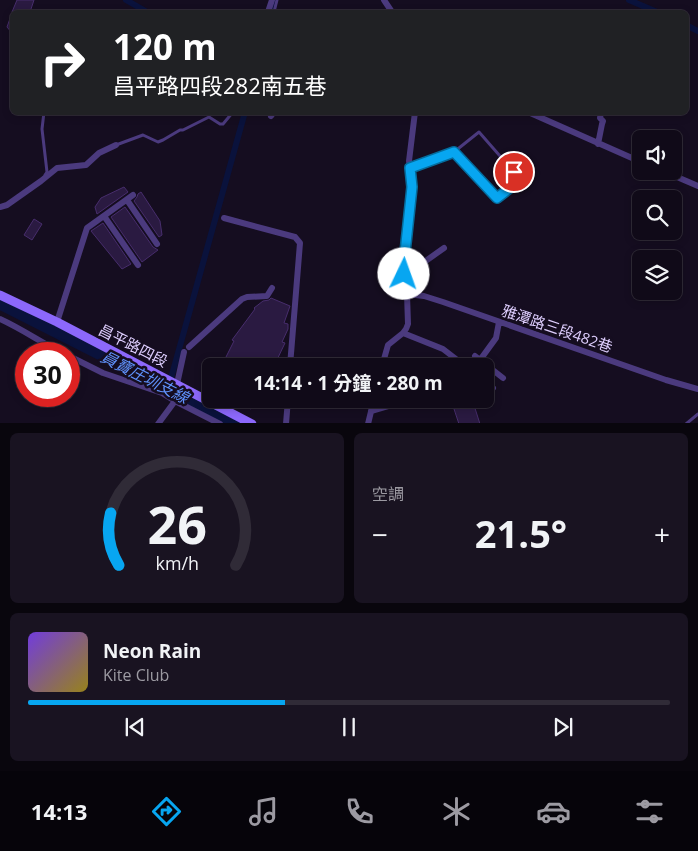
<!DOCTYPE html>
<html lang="zh-TW">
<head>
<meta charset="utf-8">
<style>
	:root { --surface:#100a18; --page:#191321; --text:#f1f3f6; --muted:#9c9aa2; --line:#302b37; --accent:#07a6f1 }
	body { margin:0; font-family:"Open Sans","Noto Sans TC",sans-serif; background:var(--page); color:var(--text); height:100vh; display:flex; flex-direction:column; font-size:19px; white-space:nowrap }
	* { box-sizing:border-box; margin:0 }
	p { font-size:16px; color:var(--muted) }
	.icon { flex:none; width:28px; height:28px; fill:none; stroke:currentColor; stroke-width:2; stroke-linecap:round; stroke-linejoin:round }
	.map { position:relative; height:423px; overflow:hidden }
	.sheet { display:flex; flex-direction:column; gap:10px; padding:10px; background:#09060d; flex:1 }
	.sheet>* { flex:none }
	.top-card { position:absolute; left:10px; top:10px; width:679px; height:105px; border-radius:8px; box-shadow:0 2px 8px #0003,0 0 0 1px var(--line); background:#202124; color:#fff; overflow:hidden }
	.buttons { position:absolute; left:632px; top:130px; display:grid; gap:10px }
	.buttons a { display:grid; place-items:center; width:50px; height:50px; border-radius:8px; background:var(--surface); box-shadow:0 2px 8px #0003,0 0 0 1px var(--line); font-size:25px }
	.speed { position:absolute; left:15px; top:342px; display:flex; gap:10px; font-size:25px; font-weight:700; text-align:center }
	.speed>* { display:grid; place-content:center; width:65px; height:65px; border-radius:50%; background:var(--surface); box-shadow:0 2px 8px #0003,0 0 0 1px var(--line); line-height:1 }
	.speed .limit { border:8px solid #d22; background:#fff; color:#111 }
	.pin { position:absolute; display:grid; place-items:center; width:42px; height:42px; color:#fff; margin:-21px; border:2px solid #fff; border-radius:50%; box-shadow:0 1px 5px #0007 }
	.me { position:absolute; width:55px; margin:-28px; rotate:3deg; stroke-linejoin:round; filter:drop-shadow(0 0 4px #0008) }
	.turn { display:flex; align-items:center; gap:18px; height:105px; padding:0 20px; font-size:22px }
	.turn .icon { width:65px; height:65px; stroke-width:2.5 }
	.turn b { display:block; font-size:35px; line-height:42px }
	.big { font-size:38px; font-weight:700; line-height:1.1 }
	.sheet .widget { flex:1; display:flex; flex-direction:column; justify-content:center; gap:8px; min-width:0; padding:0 18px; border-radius:8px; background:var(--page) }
	.sheet .dial { align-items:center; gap:0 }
	.dial svg { height:130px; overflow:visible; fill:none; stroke:var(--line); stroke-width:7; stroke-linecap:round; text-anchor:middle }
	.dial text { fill:var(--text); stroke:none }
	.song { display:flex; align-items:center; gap:15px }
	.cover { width:60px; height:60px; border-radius:8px; background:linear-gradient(135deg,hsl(260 70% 55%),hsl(50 70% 35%)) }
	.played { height:5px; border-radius:2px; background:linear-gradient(90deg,var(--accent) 40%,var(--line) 40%) }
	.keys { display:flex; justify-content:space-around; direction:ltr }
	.heat { display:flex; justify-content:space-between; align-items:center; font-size:28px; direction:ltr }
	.sheet .tiles { flex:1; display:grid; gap:10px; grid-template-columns:1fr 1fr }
	.widget:last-child { grid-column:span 2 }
	.trip { position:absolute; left:202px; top:358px; width:292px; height:50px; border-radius:8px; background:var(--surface); box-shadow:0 2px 8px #0003,0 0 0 1px var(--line); font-weight:700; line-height:50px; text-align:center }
	.tabs { display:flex; height:80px; justify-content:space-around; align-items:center; background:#06040a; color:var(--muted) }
	.tabs .icon { width:35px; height:35px }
	.tabs .active { color:var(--accent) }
	.tabs b { font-size:22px; color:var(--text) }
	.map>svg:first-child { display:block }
</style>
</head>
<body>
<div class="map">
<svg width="698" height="424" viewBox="0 0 698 424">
	<rect width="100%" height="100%" fill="#150d20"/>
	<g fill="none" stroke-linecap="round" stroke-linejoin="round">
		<!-- canal -->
		<path stroke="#0a123c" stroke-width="6" d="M126,0l21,12
			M629,0l28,12
			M272,12l3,-12
			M686,25l12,6
			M168,389l77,-277"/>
		<!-- river -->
		<path stroke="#0a123c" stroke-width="11" d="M0,304l237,120"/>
	</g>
	<!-- building -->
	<path fill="#2a1a41" stroke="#472d6c" d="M17,0h17l-4,12h-18z
		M12,13v20l-5,-6z
		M124,187l4,5 -31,22 -2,-7 6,-9z
		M141,192l19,29 2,14 -3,2 -25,-36 3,-4 1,-3z
		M125,207l28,40 5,3 -16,12 -31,-45z
		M34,219l8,5 -10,16 -8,-5z
		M103,223l28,41 -9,5 -31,-38z
		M271,298l19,8 -6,17 4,1v5l-6,13 3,1 -11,23h-46l-1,-6 -2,-1 9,-18 -2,-1 23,-31 -1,-1 9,-7 6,-1z
		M230,399h26l-5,10z
		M473,402l7,22h-21l-5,-15z"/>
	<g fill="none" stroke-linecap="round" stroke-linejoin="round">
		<!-- lane -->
		<path stroke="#4b3a7e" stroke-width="3" d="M274,12l3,-12
			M44,112l-2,17 5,43 -2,3
			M116,145l27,-10 15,7 5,-2 17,-10h3l26,-13 11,7h3l10,-12
			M410,168l44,-16 25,-20 35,40 -3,15 -14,12 -43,-47
			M175,401l7,-11
			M686,424l12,-10"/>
		<!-- street -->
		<path stroke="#4b3a7e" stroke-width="6" d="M384,0l8,12
			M268,12l4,-12
			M528,112l113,50
			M271,116l3,-4
			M598,144l4,-20 1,-3 -3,-3 1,-6
			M663,171l35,15
			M127,200l30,44
			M0,207l7,-2 34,-24 16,-13 29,-3 13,-12 17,-8
			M104,216l34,49
			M224,218l71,19 5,6 -10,123
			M404,262l16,3 24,-17
			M407,294l17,2 19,6 223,78 32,9
			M0,319c22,10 42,24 64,35
			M57,322l30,-94 46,-33
			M403,333l40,16 22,17
			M189,347l53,-48 5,-2 20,-1 5,-8
			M69,356l34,17 59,20 13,8 45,23
			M475,356l28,22
			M480,360l16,-22 3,-16
			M382,366l6,-21 15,-12 3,-4 2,-5 -1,-30 -3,-32 6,-49 2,-26 -3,-26 6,-49
			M486,382l7,6
			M177,384l7,-32
			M371,411l41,-12
			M158,424l17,-23
			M286,424l2,-25
			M368,424l6,-25"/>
		<!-- secondary -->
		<path stroke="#8c68fb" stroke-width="9" d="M0,295l57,27 195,102"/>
	</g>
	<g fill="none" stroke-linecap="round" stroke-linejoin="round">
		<!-- route casing -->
		<g stroke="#056c9d" stroke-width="12">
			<path id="route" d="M404,274v-12l8,-75 -2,-19 44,-16 43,46 14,-11 3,-15"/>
		</g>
		<!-- route -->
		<use href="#route" stroke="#07a6f1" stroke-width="9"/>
	</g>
	<g text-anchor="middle" stroke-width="5" stroke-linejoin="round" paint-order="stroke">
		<!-- street labels -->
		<g font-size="15" fill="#decefe" stroke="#150d20">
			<text transform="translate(557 329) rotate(19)" y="5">雅潭路三段482巷</text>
			<text transform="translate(133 346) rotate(27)" y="5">昌平路四段</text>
		</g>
		<!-- water labels -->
		<g font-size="16" font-style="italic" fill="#5f91fb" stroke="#150d20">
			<text transform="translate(145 377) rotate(27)" y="6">員寶庄圳支線</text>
		</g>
	</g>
</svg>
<div class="buttons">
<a><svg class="icon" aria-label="sound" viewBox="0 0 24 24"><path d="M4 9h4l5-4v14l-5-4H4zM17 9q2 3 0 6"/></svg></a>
<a><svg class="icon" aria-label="search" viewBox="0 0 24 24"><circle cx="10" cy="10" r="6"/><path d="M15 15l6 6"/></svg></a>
<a><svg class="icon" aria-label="layers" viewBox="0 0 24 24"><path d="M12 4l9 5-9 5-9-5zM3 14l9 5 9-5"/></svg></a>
</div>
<div class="speed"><div class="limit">30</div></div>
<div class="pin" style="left:514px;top:172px;background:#d93025"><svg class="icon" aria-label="arrive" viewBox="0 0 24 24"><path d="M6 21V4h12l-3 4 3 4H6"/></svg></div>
<svg class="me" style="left:404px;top:274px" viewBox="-20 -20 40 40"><circle r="19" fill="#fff"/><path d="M0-13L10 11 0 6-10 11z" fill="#07a6f1"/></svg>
<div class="trip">14:14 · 1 分鐘 · 280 m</div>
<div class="top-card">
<div class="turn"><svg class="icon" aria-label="right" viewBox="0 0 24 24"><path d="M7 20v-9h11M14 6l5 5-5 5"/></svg><div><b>120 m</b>昌平路四段282南五巷</div></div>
</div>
</div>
<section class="sheet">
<div class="tiles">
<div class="widget dial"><svg viewBox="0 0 100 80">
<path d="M14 69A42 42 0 1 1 86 69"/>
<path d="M14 69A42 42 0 0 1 9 37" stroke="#07a6f1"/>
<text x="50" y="56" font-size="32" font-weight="700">26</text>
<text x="50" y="72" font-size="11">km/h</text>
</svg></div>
<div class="widget"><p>空調</p>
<div class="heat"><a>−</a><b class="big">21.5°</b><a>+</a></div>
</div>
<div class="widget">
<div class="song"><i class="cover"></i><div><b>Neon Rain</b><p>Kite Club</p></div></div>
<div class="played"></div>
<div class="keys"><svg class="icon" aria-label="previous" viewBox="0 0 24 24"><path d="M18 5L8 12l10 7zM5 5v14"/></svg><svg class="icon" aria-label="pause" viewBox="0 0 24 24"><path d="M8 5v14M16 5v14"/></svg><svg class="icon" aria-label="next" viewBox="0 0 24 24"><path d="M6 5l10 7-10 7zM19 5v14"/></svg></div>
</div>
</div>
</section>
<nav class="tabs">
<b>14:13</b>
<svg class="icon active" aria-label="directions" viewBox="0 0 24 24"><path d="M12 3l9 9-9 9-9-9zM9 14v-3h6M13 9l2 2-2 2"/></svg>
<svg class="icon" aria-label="music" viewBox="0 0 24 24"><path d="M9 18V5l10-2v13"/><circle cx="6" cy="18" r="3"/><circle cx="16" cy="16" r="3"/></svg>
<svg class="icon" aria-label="phone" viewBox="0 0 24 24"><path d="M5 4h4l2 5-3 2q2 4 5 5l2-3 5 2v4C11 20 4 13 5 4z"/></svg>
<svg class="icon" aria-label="climate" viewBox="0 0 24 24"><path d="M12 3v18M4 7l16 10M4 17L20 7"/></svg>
<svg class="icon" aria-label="car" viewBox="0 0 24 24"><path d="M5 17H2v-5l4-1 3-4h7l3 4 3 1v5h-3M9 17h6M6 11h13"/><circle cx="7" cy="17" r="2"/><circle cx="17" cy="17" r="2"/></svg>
<svg class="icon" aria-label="filters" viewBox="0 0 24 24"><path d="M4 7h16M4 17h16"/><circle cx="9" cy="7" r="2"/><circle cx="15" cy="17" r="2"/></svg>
</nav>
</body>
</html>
